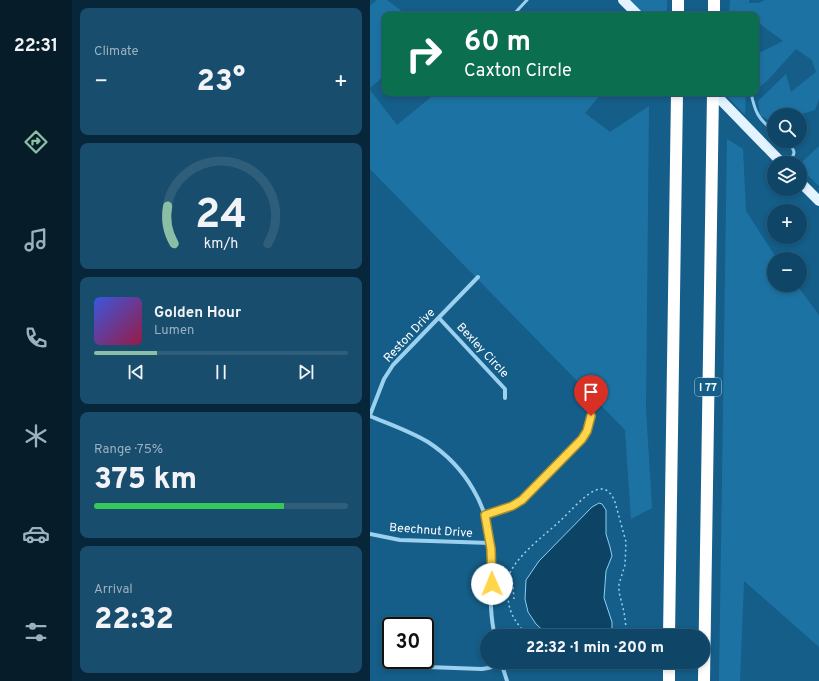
<!DOCTYPE html>
<html lang="en">
<head>
<meta charset="utf-8">
<style>
	:root { --surface:#0f4667; --page:#184d6d; --text:#f1f3f6; --muted:#9bb1c0; --line:#2f5e7b; --accent:#8abfa5 }
	body { margin:0; font-family:Overpass,sans-serif; background:var(--page); color:var(--text); height:100vh; display:flex; flex-direction:column; font-size:15px; white-space:nowrap }
	* { box-sizing:border-box; margin:0 }
	p { font-size:13px; color:var(--muted) }
	.icon { flex:none; width:22px; height:22px; fill:none; stroke:currentColor; stroke-width:2; stroke-linecap:round; stroke-linejoin:round }
	.map { position:relative; flex:1; overflow:hidden }
	.panel { display:flex; flex-direction:column; gap:8px; padding:8px; background:#082639; width:298px }
	.panel>* { flex:none }
	.banner { position:absolute; left:12px; top:12px; width:377px; height:84px; border-radius:8px; box-shadow:0 2px 6px #0003,0 0 0 1px var(--line); background:#0b6e4f; color:#fff; overflow:hidden }
	.tools { position:absolute; left:397px; top:108px; display:grid; gap:8px }
	.tools a { display:grid; place-items:center; width:40px; height:40px; border-radius:50%; background:var(--surface); box-shadow:0 2px 6px #0003,0 0 0 1px var(--line); font-size:20px }
	.speed { position:absolute; left:12px; top:617px; display:flex; gap:8px; font-size:20px; font-weight:700; text-align:center }
	.speed>* { display:grid; place-content:center; width:52px; height:52px; border-radius:50%; background:var(--surface); box-shadow:0 2px 6px #0003,0 0 0 1px var(--line); line-height:1 }
	.speed .limit { border:2px solid #111; border-radius:6px; background:#fff; color:#111 }
	.pin { position:absolute; display:grid; place-items:center; width:34px; height:34px; color:#fff; margin:-41px -17px; border-radius:50% 50% 50% 0; rotate:-45deg; box-shadow:0 0 4px #0007 }
	.pin .icon { rotate:45deg }
	.me { position:absolute; width:44px; margin:-22px; rotate:359deg; stroke-linejoin:round; filter:drop-shadow(0 0 3px #0008) }
	.turn { display:flex; align-items:center; gap:14px; height:84px; padding:0 16px; font-size:18px }
	.turn .icon { width:52px; height:52px; stroke-width:2.5 }
	.turn b { display:block; font-size:28px; line-height:34px }
	.big { font-size:30px; font-weight:800; line-height:1.1 }
	.panel .widget { flex:1; display:flex; flex-direction:column; justify-content:center; gap:6px; min-width:0; padding:0 14px; border-radius:8px; background:var(--page) }
	.panel .dial { align-items:center; gap:0 }
	.dial svg { height:104px; overflow:visible; fill:none; stroke:var(--line); stroke-width:7; stroke-linecap:round; text-anchor:middle }
	.dial text { fill:var(--text); stroke:none }
	.song { display:flex; align-items:center; gap:12px }
	.cover { width:48px; height:48px; border-radius:6px; background:linear-gradient(135deg,hsl(230 70% 55%),hsl(340 70% 35%)) }
	.played { height:4px; border-radius:2px; background:linear-gradient(90deg,var(--accent) 25%,var(--line) 25%) }
	.keys { display:flex; justify-content:space-around; direction:ltr }
	.heat { display:flex; justify-content:space-between; align-items:center; font-size:22px; direction:ltr }
	.charge { height:6px; border-radius:3px; background:linear-gradient(90deg,#34c759 75%,var(--line) 0) }
	.trip { position:absolute; left:110px; top:629px; width:230px; height:40px; border-radius:20px; background:var(--surface); box-shadow:0 2px 6px #0003,0 0 0 1px var(--line); font-weight:800; line-height:40px; text-align:center }
	main { display:flex; flex:1; min-height:0 }
	.tabs { display:flex; flex-direction:column; width:72px; justify-content:space-around; align-items:center; background:#061c29; color:var(--muted) }
	.tabs .icon { width:28px; height:28px }
	.tabs .active { color:var(--accent) }
	.tabs b { font-size:18px; color:var(--text) }
	.map>svg:first-child { display:block }
</style>
</head>
<body>
<main>
<nav class="tabs">
<b>22:31</b>
<svg class="icon active" aria-label="directions" viewBox="0 0 24 24"><path d="M12 3l9 9-9 9-9-9zM9 14v-3h6M13 9l2 2-2 2"/></svg>
<svg class="icon" aria-label="music" viewBox="0 0 24 24"><path d="M9 18V5l10-2v13"/><circle cx="6" cy="18" r="3"/><circle cx="16" cy="16" r="3"/></svg>
<svg class="icon" aria-label="phone" viewBox="0 0 24 24"><path d="M5 4h4l2 5-3 2q2 4 5 5l2-3 5 2v4C11 20 4 13 5 4z"/></svg>
<svg class="icon" aria-label="climate" viewBox="0 0 24 24"><path d="M12 3v18M4 7l16 10M4 17L20 7"/></svg>
<svg class="icon" aria-label="car" viewBox="0 0 24 24"><path d="M5 17H2v-5l4-1 3-4h7l3 4 3 1v5h-3M9 17h6M6 11h13"/><circle cx="7" cy="17" r="2"/><circle cx="17" cy="17" r="2"/></svg>
<svg class="icon" aria-label="filters" viewBox="0 0 24 24"><path d="M4 7h16M4 17h16"/><circle cx="9" cy="7" r="2"/><circle cx="15" cy="17" r="2"/></svg>
</nav>
<section class="panel">
<div class="widget"><p>Climate</p>
<div class="heat"><a>−</a><b class="big">23°</b><a>+</a></div>
</div>
<div class="widget dial"><svg viewBox="0 0 100 80">
<path d="M14 69A42 42 0 1 1 86 69"/>
<path d="M14 69A42 42 0 0 1 9 40" stroke="#8abfa5"/>
<text x="50" y="56" font-size="32" font-weight="700">24</text>
<text x="50" y="72" font-size="11">km/h</text>
</svg></div>
<div class="widget">
<div class="song"><i class="cover"></i><div><b>Golden Hour</b><p>Lumen</p></div></div>
<div class="played"></div>
<div class="keys"><svg class="icon" aria-label="previous" viewBox="0 0 24 24"><path d="M18 5L8 12l10 7zM5 5v14"/></svg><svg class="icon" aria-label="pause" viewBox="0 0 24 24"><path d="M8 5v14M16 5v14"/></svg><svg class="icon" aria-label="next" viewBox="0 0 24 24"><path d="M6 5l10 7-10 7zM19 5v14"/></svg></div>
</div>
<div class="widget"><p>Range · 75%</p><b class="big">375 km</b><div class="charge"></div></div>
<div class="widget"><p>Arrival</p><b class="big">22:32</b></div>
</section>
<div class="map">
<svg width="449" height="681" viewBox="0 0 449 681">
	<rect width="100%" height="100%" fill="#145e89"/>
	<!-- green -->
	<path fill="#1c73a3" d="M7,0h10l20,15h-22v60l-15,13v-82z
		M260,0h37v15h-22z
		M360,0h19v3h9l7,-3h54v99l-4,11 -17,5h-24v6l-3,1 -11,-7 -2,-14 28,-27 5,18 25,-20 -4,-12 -16,-11 -29,32 -11,9v-30l3,-7 24,-12 -27,-20v-6h-27z
		M0,90l27,35 39,-32h170l-5,1 -16,19 25,19 39,-26 -3,303 6,99 -21,11 -6,-89 -255,-261z
		M354,93h22l-1,22z
		M357,139l16,10 3,62 31,48h-3v26h23l22,30v332l-75,-66 -4,100h-21z
		M449,146v40l-18,-17 2,-8z"/>
	<!-- water -->
	<path fill="#0d4465" stroke="#8cd0f2" d="M229,503l3,1 4,6v24l4,13 2,9 -6,15 -2,27 8,24v12l-1,2h-62l-13,-12 -8,-12 -3,-13 1,-19 13,-19 53,-54z"/>
	<g fill="none" stroke-linecap="round" stroke-linejoin="round">
		<!-- path -->
		<path stroke="#9bd1ef" stroke-width="1.5" stroke-dasharray="2 3" stroke-linecap="butt" d="M127,565l7,2 8,12 1,8 1,12
			M159,636c-12,-11 -20,-22 -21,-39 -1,-6 -2,-12 0,-18 4,-20 37,-44 52,-58 9,-8 28,-31 40,-32 8,-1 12,6 15,13l11,40 -1,23 -6,19v8l5,20 2,15 -1,9
			M203,662c13,4 32,10 44,0"/>
		<!-- lane -->
		<path stroke="#9bd1ef" stroke-width="3" d="M143,15l14,-15
			M386,36l1,-3
			M381,93c4,19 7,26 23,38
			M416,141c10,10 11,12 1,22"/>
		<!-- street -->
		<path stroke="#9bd1ef" stroke-width="4" d="M69,318l66,71v9
			M0,415l14,-36 9,-14 85,-88
			M0,416c19,8 40,15 58,26 37,24 62,65 63,109 1,28 -3,58 4,85
			M115,515l27,-9 10,-6 60,-61 5,-8 4,-15
			M0,534l30,6 90,3
			M131,662l6,19
			M57,667l55,2 6,-1 14,-4"/>
		<!-- primary -->
		<path stroke="#e3f3ff" stroke-width="10" d="M253,0l15,15
			M344,93l68,70
			M430,182l19,19"/>
		<!-- highway -->
		<path stroke="#fff" stroke-width="12" d="M308,0v15
			M344,15v-15
			M299,636l8,-543
			M299,681v-19
			M334,681l9,-588"/>
	</g>
	<g fill="none" stroke-linecap="round" stroke-linejoin="round">
		<!-- route casing -->
		<g stroke="#a68a30" stroke-width="10">
			<path id="route" d="M122,584l-1,-35 -6,-34 27,-9 10,-6 60,-61 5,-8 4,-15"/>
		</g>
		<!-- route -->
		<use href="#route" stroke="#ffd54a" stroke-width="7"/>
	</g>
	<g text-anchor="middle" stroke-width="4" stroke-linejoin="round" paint-order="stroke">
		<!-- shield labels -->
		<rect fill="#145e89" stroke="#b8cfdc" stroke-width="1" x="325" y="378" width="26" height="18" rx="3"/>
		<g font-size="11" font-weight="bold" fill="#fff">
			<text x="338" y="391">I 77</text>
		</g>
		<!-- street labels -->
		<g font-size="12" fill="#fff" stroke="#145e89">
			<text transform="translate(39 335) rotate(-47)" y="4">Reston Drive</text>
			<text transform="translate(113 350) rotate(47)" y="4">Bexley Circle</text>
			<text transform="translate(61 530) rotate(4)" y="4">Beechnut Drive</text>
		</g>
	</g>
</svg>
<div class="tools">
<a><svg class="icon" aria-label="search" viewBox="0 0 24 24"><circle cx="10" cy="10" r="6"/><path d="M15 15l6 6"/></svg></a>
<a><svg class="icon" aria-label="layers" viewBox="0 0 24 24"><path d="M12 4l9 5-9 5-9-5zM3 14l9 5 9-5"/></svg></a>
<a>+</a>
<a>−</a>
</div>
<div class="speed"><div class="limit">30</div></div>
<div class="pin" style="left:221px;top:416px;background:#d93025"><svg class="icon" aria-label="arrive" viewBox="0 0 24 24"><path d="M6 21V4h12l-3 4 3 4H6"/></svg></div>
<svg class="me" style="left:122px;top:584px" viewBox="-20 -20 40 40"><circle r="19" fill="#fff"/><path d="M0-13L10 11 0 6-10 11z" fill="#ffd54a"/></svg>
<div class="trip">22:32 · 1 min · 200 m</div>
<div class="banner">
<div class="turn"><svg class="icon" aria-label="right" viewBox="0 0 24 24"><path d="M7 20v-9h11M14 6l5 5-5 5"/></svg><div><b>60 m</b>Caxton Circle</div></div>
</div>
</div>
</main>
</body>
</html>
